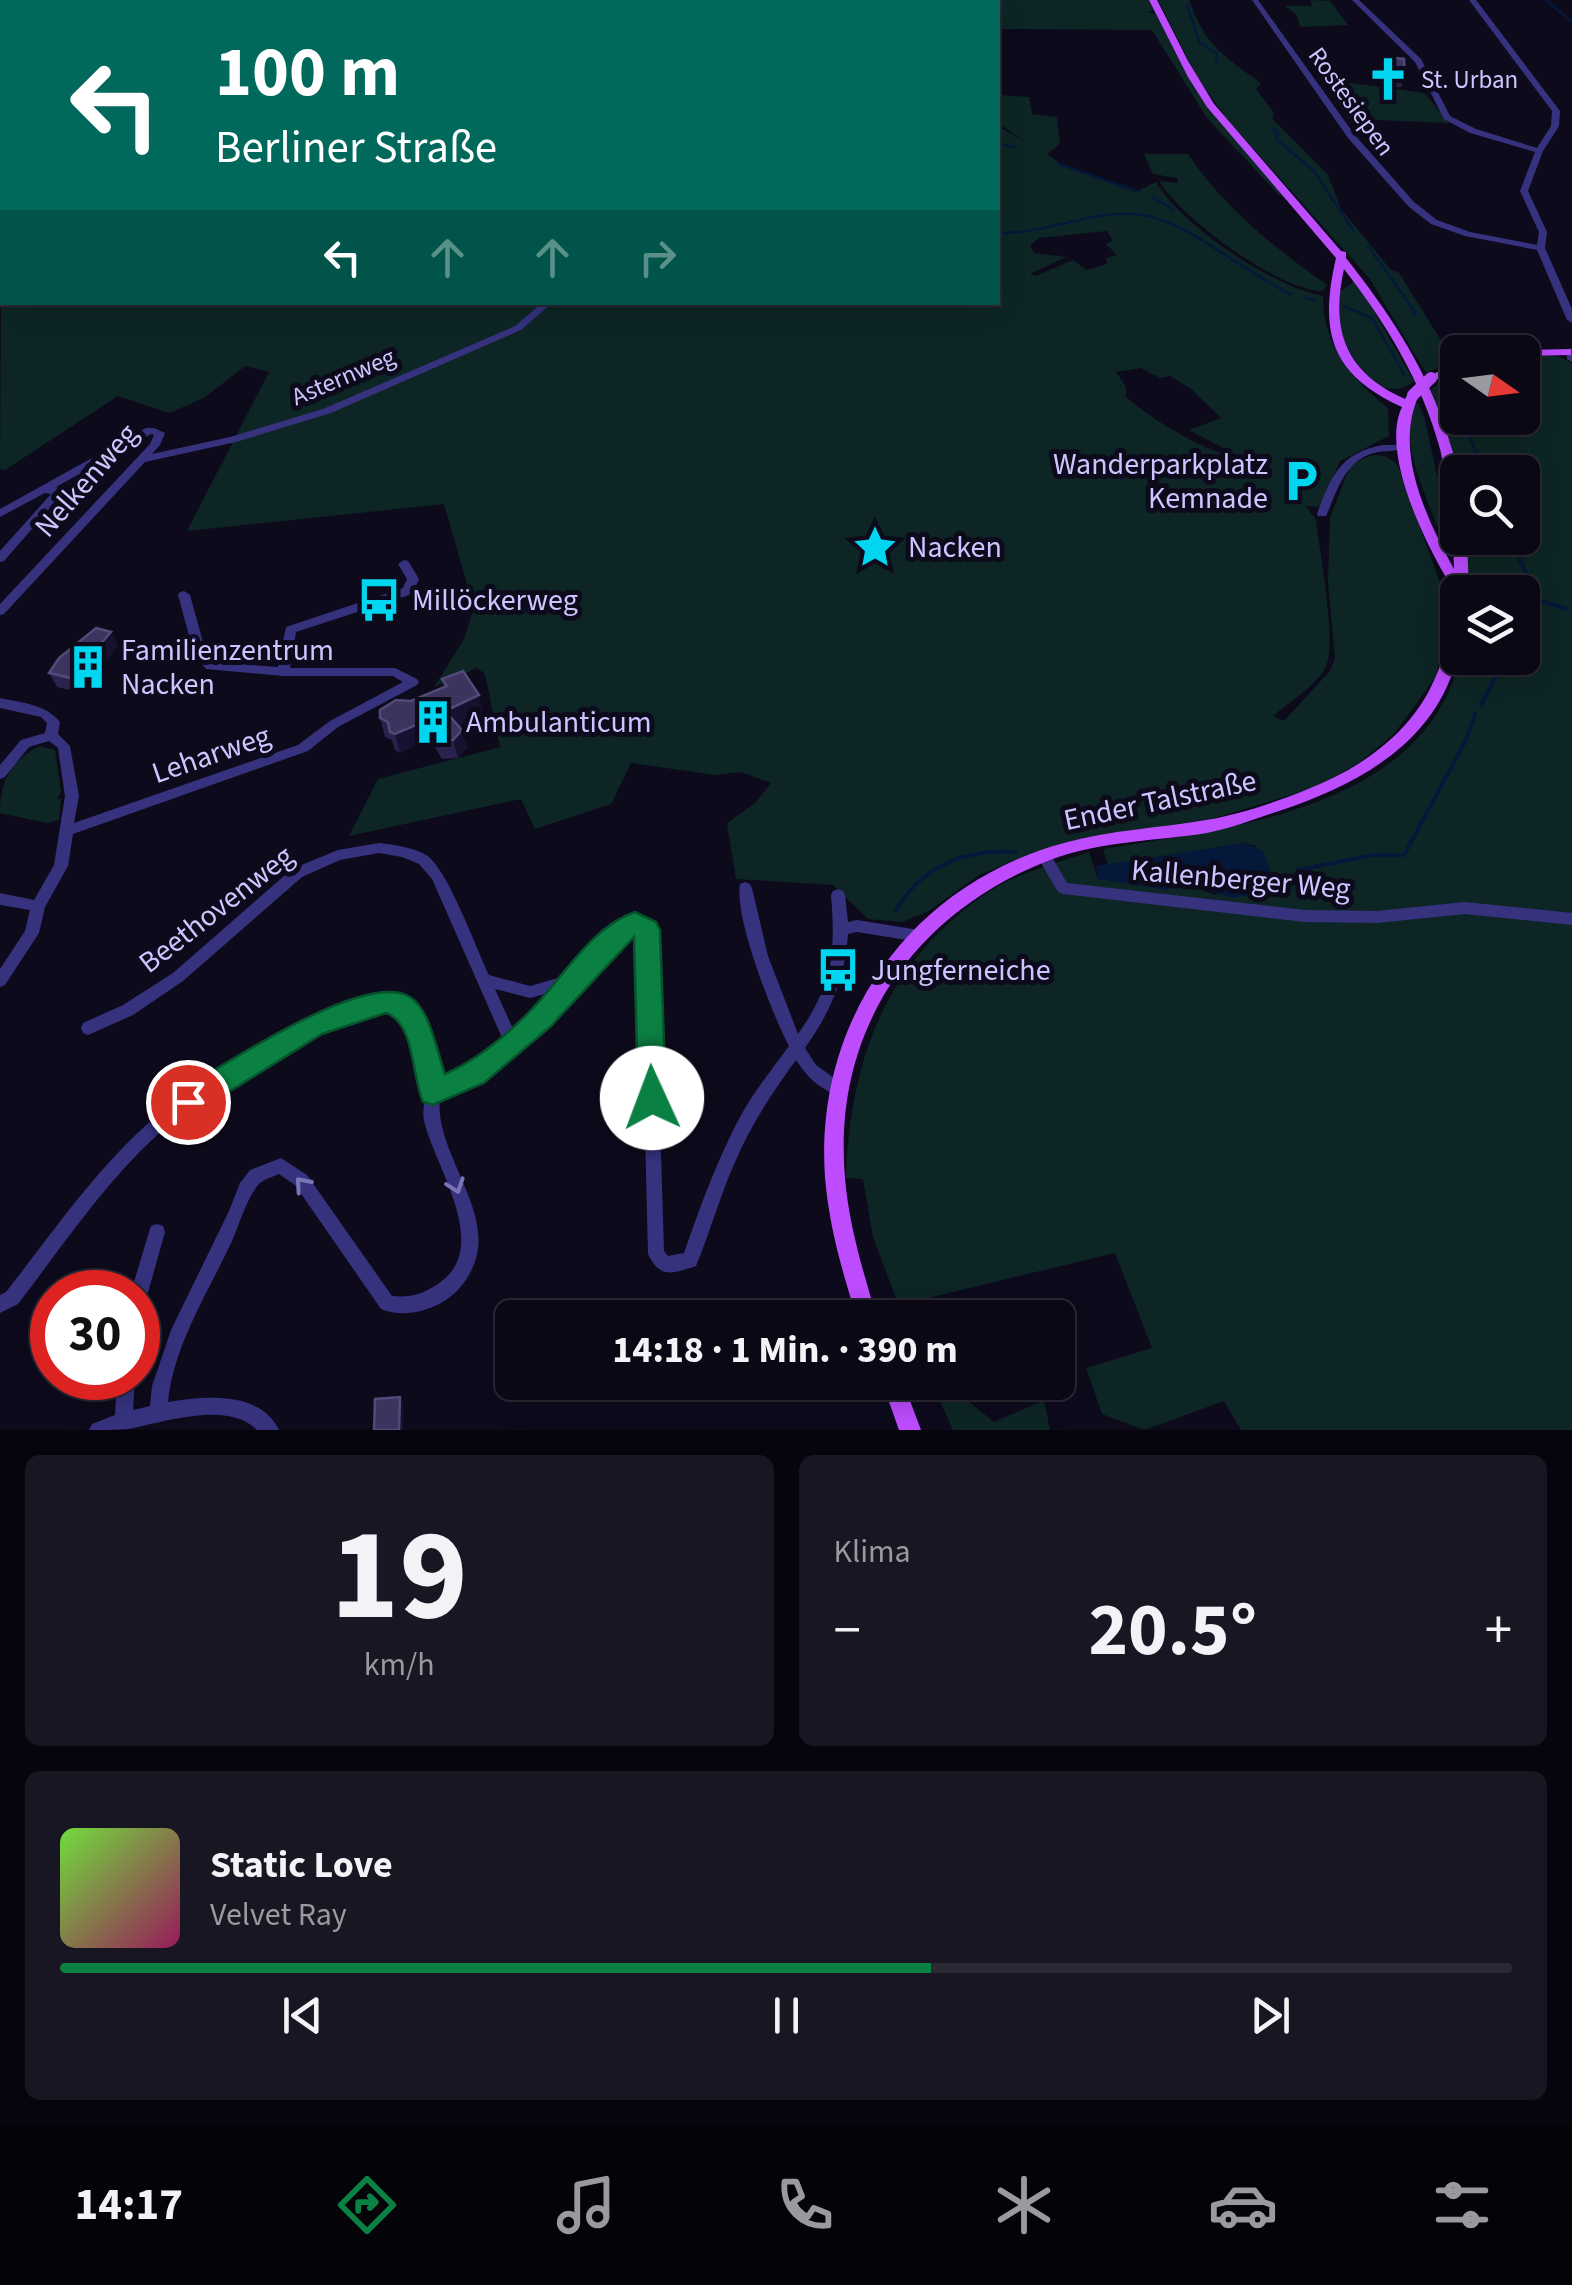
<!DOCTYPE html>
<html lang="de">
<head>
<meta charset="utf-8">
<style>
	:root { --surface:#0a0815; --page:#181622; --text:#f1f3f6; --muted:#999aa0; --line:#2a2934; --accent:#0b8043 }
	body { margin:0; font-family:"Source Sans 3",sans-serif; background:var(--page); color:var(--text); height:100vh; display:flex; flex-direction:column; font-size:38px; white-space:nowrap }
	* { box-sizing:border-box; margin:0 }
	p { font-size:32px; color:var(--muted) }
	.icon { flex:none; width:55px; height:55px; fill:none; stroke:currentColor; stroke-width:2; stroke-linecap:round; stroke-linejoin:round }
	.map { position:relative; height:1430px; overflow:hidden }
	.details { display:flex; flex-direction:column; gap:25px; padding:25px; background:#06040c; flex:1 }
	.details>* { flex:none }
	.hud { position:absolute; left:0px; top:0px; width:1000px; height:305px; box-shadow:0 5px 25px #0003,0 0 0 2px var(--line); background:#00695c; color:#fff; overflow:hidden }
	.needle { width:65px; rotate:104deg }
	.controls { position:absolute; left:1440px; top:335px; display:grid; gap:20px }
	.controls a { display:grid; place-items:center; width:100px; height:100px; border-radius:15px; background:var(--surface); box-shadow:0 5px 25px #0003,0 0 0 2px var(--line); font-size:50px }
	.speed { position:absolute; left:30px; top:1270px; display:flex; gap:20px; font-size:50px; font-weight:700; text-align:center }
	.speed>* { display:grid; place-content:center; width:130px; height:130px; border-radius:50%; background:var(--surface); box-shadow:0 5px 25px #0003,0 0 0 2px var(--line); line-height:1 }
	.speed .limit { border:15px solid #d22; background:#fff; color:#111 }
	.pin { position:absolute; display:grid; place-items:center; width:85px; height:85px; color:#fff; margin:-42px; border:5px solid #fff; border-radius:50%; box-shadow:0 2px 10px #0007 }
	.me { position:absolute; width:110px; margin:-55px; rotate:358deg; stroke-linejoin:round; filter:drop-shadow(0 0 8px #0008) }
	.turn { display:flex; align-items:center; gap:35px; height:210px; padding:0 50px; font-size:45px }
	.turn .icon { width:130px; height:130px; stroke-width:2.5 }
	.turn b { display:block; font-size:70px; line-height:85px }
	.lanes { display:flex; align-items:center; height:95px; padding:0 50px; background:#0003; justify-content:center; gap:50px; direction:ltr }
	.lanes .off { opacity:.35 }
	.big { font-size:75px; font-weight:700; line-height:1.1 }
	.details .tile { flex:1; display:flex; flex-direction:column; justify-content:center; gap:15px; min-width:0; padding:0 35px; border-radius:15px; background:var(--page) }
	.details .dial { align-items:center; gap:0 }
	.dial b { font-size:130px; line-height:1 }
	.song { display:flex; align-items:center; gap:30px }
	.cover { width:120px; height:120px; border-radius:15px; background:linear-gradient(135deg,hsl(100 70% 55%),hsl(330 70% 35%)) }
	.played { height:10px; border-radius:5px; background:linear-gradient(90deg,var(--accent) 60%,var(--line) 60%) }
	.keys { display:flex; justify-content:space-around; direction:ltr }
	.heat { display:flex; justify-content:space-between; align-items:center; font-size:55px; direction:ltr }
	.details .tiles { flex:1; display:grid; gap:25px; grid-template-columns:1fr 1fr }
	.tile:last-child { grid-column:span 2 }
	.trip { position:absolute; left:495px; top:1300px; width:580px; height:100px; border-radius:15px; background:var(--surface); box-shadow:0 5px 25px #0003,0 0 0 2px var(--line); font-weight:700; line-height:100px; text-align:center }
	.dock { display:flex; height:160px; justify-content:space-around; align-items:center; background:#040308; color:var(--muted) }
	.dock .icon { width:70px; height:70px }
	.dock .selected { color:var(--accent) }
	.dock b { font-size:45px; color:var(--text) }
	.map>svg:first-child { display:block }
</style>
</head>
<body>
<div class="map">
<svg width="1572" height="1430" viewBox="0 0 1572 1430">
	<rect width="100%" height="100%" fill="#0d0a1c"/>
	<!-- green -->
	<path fill="#0d2625" fill-rule="evenodd" d="M179,0h743l3,2h-747z
		M984,0h165l5,10 -6,2 8,2c41,82 74,120 136,187l-14,-7 -71,-76 -55,-88 -154,-1v-27z
		M1158,0h31c16,45 34,56 72,83l-5,6 18,24 -2,5 56,57 13,34 49,60 9,4 43,69 73,6 -57,4 -1,7 -31,14 -56,-94 -144,-161 -29,-41z
		M1310,0l20,1 18,24 -48,2 -3,-12 -12,-9h27z
		M1321,79l103,14 26,30 -102,-4z
		M998,95l31,2 3,17 25,3 3,27 -13,10 18,13 70,25 21,-10c26,44 117,105 167,114 -1,48 29,84 65,112l1,28 -49,25 -21,46 -14,-1 11,13c3,31 22,127 9,149 -11,20 -35,33 -52,48l11,5 46,-50 5,-13 -7,-75 2,-65 20,-52c18,-11 32,-18 48,0l49,136 -10,73 -43,59 -34,28 -42,25 -107,32 -129,19 -46,14 -57,23 -50,36 -27,11 -34,-3 -35,-34 -97,-6 -9,-56 28,-20 16,-20 -30,-11 -26,3 -84,-12 -20,41 -76,25 -14,-30 -172,37 29,-57 122,-32 -15,-73 -8,-6 -43,19 29,-46 11,-33 -30,-104 -257,27 82,-159 -24,-6 -41,32 -35,15 -51,-17 -113,74 -5,-1 1,-172 1,5 30,5 -7,-4 973,-1v-176l27,16 -27,-19zM1107,231l6,10 -7,3 11,11 -11,3 1,6 -21,6 -13,-10 -37,16 -6,-2 36,-17 -32,-4 -4,-8 9,-7zM1141,368l19,10 10,-2 20,12 31,30 -32,12 63,33c-44,-10 -91,-37 -126,-66v-10l-10,-15z
		M1144,154h44c35,53 87,94 139,131l-4,6c-44,0 -142,-73 -164,-110l19,2 -1,-5 -24,-4z
		M1356,280l58,101c-35,29 -67,-27 -76,-56 -3,-10 0,-22 1,-33z
		M1523,356h34l15,7v1067h-331l-17,-29 -80,29 -42,-16 -16,-46 66,-20 -37,-95 -187,45 2,19h-27l-30,-80 -10,-58 -17,-1c4,-119 40,-218 144,-287 27,-18 68,-28 99,-39l9,27 84,4 33,12 41,-49 -14,-3 -134,22 -5,-16c126,-21 322,-40 357,-191h62v-66h-53l-4,-54h57v-66h-64l-1,15 -26,-98 26,-18 1,47h64z
		M1418,403l6,13 24,109 -11,1c-15,-40 -35,-79 -24,-121z
		M39,746l16,4 6,42 -4,7h4l-2,21 -12,3 -47,-10c0,-31 10,-51 39,-67z
		M932,1383h22l9,14 31,25 50,-22 6,30h-97z"/>
	<!-- water -->
	<path fill="#061839" d="M1243,843l20,8 7,19 -1,22 -37,6 -50,-15 -15,7 -69,-11 -2,-13z"/>
	<g fill="none" stroke-linecap="round" stroke-linejoin="round">
		<!-- stream-far1 -->
		<path stroke="#061839" stroke-width="2.5" d="M1546,0l26,22
			M1187,5l12,37 18,12 -1,8
			M1273,129l5,4 -2,6 38,32 40,61
			M998,144l16,3
			M1058,164l82,28
			M1152,197l22,13
			M998,233c46,1 91,-22 137,-19 51,4 108,59 156,80
			M1368,246l48,67 -3,3
			M1305,298l9,2
			M1344,306l28,12 33,58
			M1455,401l3,6
			M1461,418l24,54
			M1509,538l6,9"/>
		<!-- stream -->
		<path stroke="#061839" stroke-width="4" d="M1513,544l24,54 -15,26
			M1538,600l29,9
			M1481,705l24,-47
			M1298,870l76,-15h30l62,-115 9,-26
			M896,910c26,-44 70,-62 120,-58"/>
		<!-- minor -->
		<path fill="#36327e" fill-rule="evenodd" d="M1252,0h6l96,134 60,68 23,18 33,12 67,13 2,-13 -19,-41 15,-39 -65,-19 -26,-14 -29,-57 -63,-62h7l62,59 29,57 26,13 61,19 14,-22 1,-15 -83,-111h7l84,111 -1,15 -16,25 -15,40 19,41 -2,16 27,61v14l-5,-3 -30,-70 -72,-14 -34,-12 -23,-18 -60,-68z
			M0,202h2v5l-2,1z
			M543,302h10l-32,28 -190,83 -95,29 -91,20 -141,152 -4,1v-11l150,-160 4,-9 -3,-1 -95,53 8,2 1,2 -61,70 -4,1v-11l51,-57 -6,-1 -45,24v-8l146,-81h8l11,5 -5,12 -8,9 78,-17 93,-28 192,-83z
			M1572,348v14l-5,-3v-8z
			M1383,445h18l5,3c-10,4 -21,2 -32,5 -30,8 -37,39 -48,63h-8l-1,-2c14,-38 23,-61 66,-69z
			M404,560l4,1 11,18 -7,15 -116,38 -6,36h105l22,11 2,3 -2,3 -79,42 -30,24 -235,83 -5,32 -23,41 -6,26 -34,52 -5,2v-18l25,-38 5,-21 -30,-5v-12l34,7 20,-35 11,-69 -7,-48 -9,-7 -20,6 -24,30 -5,2v-14l21,-25 24,-7 2,-10 -6,-6 -41,-9v-10c23,5 45,6 60,24l-2,12 12,12 9,50 -5,27 224,-78 32,-24 73,-39 -10,-6h-110l-77,-7 -12,-15 -16,-59 2,-3 4,-1 6,4 16,58 7,9 65,5 8,-40 117,-39 4,-9 -9,-15z
			M379,843c16,2 33,4 47,12 21,12 51,95 63,120l41,11 42,-12 37,-42 13,-11 20,-2 10,6 2,4 10,322 4,5 16,-3c16,-46 33,-93 56,-136 14,-25 32,-48 49,-71 -17,-32 -55,-129 -49,-162l5,-2 5,2 2,4 16,68 30,78c34,-48 38,-81 33,-139l2,-4 5,-2 5,2 2,4 3,27 9,-2 62,10 5,2 2,4 -2,4 -5,2 -62,-10 -9,2c-3,45 -17,77 -43,114l11,17 25,18 3,5 -3,5 -5,2c-18,-8 -29,-18 -40,-35 -24,33 -45,65 -61,102 -15,34 -25,70 -39,104 -24,8 -36,13 -48,-12l-8,-322 -10,-1 -11,9c-53,62 -106,119 -179,157 -7,57 59,116 32,172 -7,15 -17,26 -31,34 -19,10 -40,14 -60,6l-86,-124 -16,-11c-7,3 -15,5 -20,10 -12,13 -20,41 -27,57 -24,52 -58,103 -64,161 36,-6 92,-12 111,28h-22c-29,-30 -93,-8 -129,-1 -12,1 -26,1 -39,1l3,-6 23,-9 2,-37h18l-2,32 17,-4 2,-20 19,-56 58,-119 11,-28 10,-13 31,-12 26,17 85,121c20,2 35,-3 51,-16 46,-37 -8,-114 -19,-159 -2,-10 1,-20 1,-30 0,-27 -9,-61 -28,-80 -36,-3 -69,14 -101,31 -49,27 -100,57 -141,95 -52,48 -94,111 -137,167l-18,9v-18l6,-3c44,-56 85,-116 137,-164 38,-36 210,-152 261,-128 21,9 33,61 36,82l40,-24 23,-18 -71,-161 -13,-15 -17,-7 -23,-4 -39,7 -38,17 -119,104 -50,34 -45,20 -5,-2 -2,-5 2,-5 40,-18 50,-32 119,-104 46,-19zM495,989l35,9 26,-7 -42,40z
			M1044,851l5,1 18,31 238,27 72,1 88,-9 107,11v12l-107,-11 -88,9 -72,-1 -242,-28 -5,-2 -21,-36 2,-4z
			M157,1224l6,2 2,6 -18,64 -3,6 -6,3v-13h-7l18,-60 2,-6z"/>
		<!-- major -->
		<path fill="#be4cff" fill-rule="evenodd" d="M169,0h9l-2,2h-8z
			M1149,0h8l31,61 26,43 127,147 5,1v6c41,52 76,104 98,166 5,17 12,34 14,52 1,13 0,26 0,39l-7,-4c-3,-20 -6,-42 -11,-62 -18,-67 -54,-126 -96,-180 -14,62 2,104 61,130l4,-7h8l2,3c-26,56 8,124 35,174l-1,-31 5,-4v4h9l2,54h-11l-1,3c-27,-41 -78,-140 -55,-188 -72,-33 -83,-75 -66,-149l-129,-151 -19,-30z
			M2,125v7l-2,1v-7z
			M1571,349v6l-49,1v-4h-5l5,-2z
			M1458,362v8l-27,12 -6,-4z
			M1458,623c0,12 1,26 -2,38 -22,84 -102,125 -177,150 -24,8 -47,17 -72,22 -51,8 -108,8 -157,27 -136,53 -218,169 -205,318 4,48 18,93 32,140h-20c-15,-47 -28,-92 -32,-141 -11,-158 87,-293 239,-334 47,-13 95,-15 142,-23 41,-7 92,-25 129,-43 38,-19 74,-48 94,-86 4,-9 9,-18 12,-28 4,-10 4,-27 11,-36 1,-2 4,-3 6,-4z
			M882,1382h21l18,48h-22z"/>
		<!-- major-bridge -->
		<path stroke="#be4cff" stroke-width="12" d="M1413,395l18,-17"/>
	</g>
	<!-- wall -->
	<path fill="#2a214c" d="M1385,57l20,18 -4,12h-21l1,-18z
		M111,632l7,14 -40,46 -21,-5 -8,-14z
		M442,679l41,35 -25,12 4,4 5,18 -9,10 -16,1 -12,-20 -30,14 -5,-3 -3,-10 -7,-3 -5,-19 31,-17 33,-14z"/>
	<!-- shaded-wall -->
	<path fill="#171130" d="M111,632l7,14 -40,46 -7,-14z
		M479,695l4,19 -33,16 -5,-19z
		M425,721l5,18 -30,14 -5,-19z
		M462,730l5,18 -9,10 -5,-18z
		M400,1397l3,6v27h-4z"/>
	<!-- building -->
	<path fill="#3c335f" stroke="#524a78" stroke-width="2.5" d="M55,0h67l26,2h-96z
		M1385,57l19,2 1,16h-21z
		M96,628l15,4 -40,46 -22,-5 10,-15z
		M463,671l16,24 -34,16 17,19 -9,10h-16l-12,-19 -30,13 -5,-2 -2,-10 -8,-4v-8l16,-10 15,1 36,-15 -5,-7z
		M400,1397l-1,33h-25l1,-31z"/>
	<!-- one-way arrows -->
	<defs><path id="oneway-chevron" d="M-2-3.5L2.5 0L-2 3.5" fill="none" stroke-width="1.6" stroke-linecap="round" stroke-linejoin="round" transform="scale(2.5)"/></defs>
	<g stroke="#7a74b8">
		<use href="#oneway-chevron" transform="translate(302 1184) rotate(-131)"/>
		<use href="#oneway-chevron" transform="translate(456 1186) rotate(71)"/>
	</g>
	<!-- route -->
	<path fill="#0b8043" stroke="#07532c" stroke-width="2.5" d="M635,912l21,10 4,8 6,168 -4,9 -10,4 -10,-4 -4,-9 -4,-161 -84,90 -66,56 -51,22 -10,-3c-11,-24 -8,-79 -37,-89l-64,21 -124,77 -10,3 -9,-3 -5,-9 5,-10c42,-25 186,-123 231,-95 20,12 27,55 35,77 32,-14 64,-41 88,-66 31,-32 58,-81 102,-96z"/>
	<!-- icons -->
	<defs>
		<g id="church-bare" transform="scale(3.45)"><path d="M-1.2-6h2.4v3.5h3.3v2.4h-3.3V6h-2.4V-.1h-3.3v-2.4h3.3Z" fill="#00d6f0" stroke="#0d0a1c" stroke-width="2.5" paint-order="stroke"/></g>
		<g id="parking-bare" transform="scale(3.45)"><path d="M-3.5-5.5H1a3.5 3.5 0 0 1 0 7H-1V5.5H-3.5ZM-1-3.4V-.6H.8a1.4 1.4 0 0 0 0-2.8Z" fill="#00d6f0" stroke="#0d0a1c" stroke-width="2.5" paint-order="stroke"/></g>
		<g id="sight-bare" transform="scale(3.45)"><path d="M0-6L1.8-2.2L6-1.7L2.9 1.2L3.7 5.4L0 3.3L-3.7 5.4L-2.9 1.2L-6-1.7L-1.8-2.2Z" fill="#00d6f0" stroke="#0d0a1c" stroke-width="2.5" paint-order="stroke"/></g>
		<g id="bus-bare" transform="scale(3.45)"><path d="M-5-6H5V4H4V6H2V4H-2V6H-4V4H-5ZM-3.5-4V0h7V-4ZM-3.5 1.2v1.5H-2V1.2ZM2 1.2v1.5H3.5V1.2Z" fill="#00d6f0" stroke="#0d0a1c" stroke-width="2.5" paint-order="stroke"/></g>
		<g id="building-bare" transform="scale(3.45)"><path d="M-4-6H4V6H1V3H-1V6H-4ZM-2.5-4.3h1.7v1.8h-1.7ZM.8-4.3h1.7v1.8H.8ZM-2.5-1h1.7V.8h-1.7ZM.8-1h1.7V.8H.8Z" fill="#00d6f0" stroke="#0d0a1c" stroke-width="2.5" paint-order="stroke"/></g>
	</defs>
	<g fill-rule="evenodd">
		<use href="#church-bare" x="1388" y="79"/>
		<use href="#parking-bare" x="1301" y="481"/>
		<use href="#sight-bare" x="875" y="547"/>
		<use href="#bus-bare" x="379" y="600"/>
		<use href="#building-bare" x="88" y="667"/>
		<use href="#building-bare" x="433" y="722"/>
		<use href="#bus-bare" x="838" y="970"/>
	</g>
	<g text-anchor="middle" stroke-width="10" stroke-linejoin="round" paint-order="stroke">
		<!-- far-poi labels -->
		<g font-size="25" fill="#ccc5ff" stroke="#0d0a1c" text-anchor="start">
			<text x="1421" y="88">St. Urban</text>
		</g>
		<!-- far-street labels -->
		<g font-size="25" fill="#ccc5ff" stroke="#0d0a1c">
			<text transform="translate(1352 101) rotate(54)" y="9">Rostesiepen</text>
			<text transform="translate(343 376) rotate(-23)" y="9">Asternweg</text>
		</g>
		<!-- poi labels -->
		<g font-size="30" fill="#ccc5ff" stroke="#0d0a1c" text-anchor="start">
			<text x="1268" y="474" text-anchor="end">Wanderparkplatz<tspan x="1268" dy="34">Kemnade</tspan></text>
			<text x="908" y="557">Nacken</text>
			<text x="412" y="610">Millöckerweg</text>
			<text x="121" y="660">Familienzentrum<tspan x="121" dy="34">Nacken</tspan></text>
			<text x="466" y="732">Ambulanticum</text>
			<text x="871" y="980">Jungferneiche</text>
		</g>
		<!-- street labels -->
		<g font-size="30" fill="#ccc5ff" stroke="#0d0a1c">
			<text transform="translate(86 480) rotate(-49)" y="10">Nelkenweg</text>
			<text transform="translate(211 754) rotate(-19)" y="10">Leharweg</text>
			<text transform="translate(1160 800) rotate(-12)" y="10">Ender Talstraße</text>
			<text transform="translate(1241 879) rotate(5)" y="10">Kallenberger Weg</text>
			<text transform="translate(216 909) rotate(-38)" y="10">Beethovenweg</text>
		</g>
	</g>
</svg>
<div class="controls">
<a><svg class="needle" viewBox="-14 -14 28 28"><path d="M0-13l5 13h-10z" fill="#e53935"/><path d="M0 13l5-13h-10z" fill="#999aa0"/></svg></a>
<a><svg class="icon" aria-label="search" viewBox="0 0 24 24"><circle cx="10" cy="10" r="6"/><path d="M15 15l6 6"/></svg></a>
<a><svg class="icon" aria-label="layers" viewBox="0 0 24 24"><path d="M12 4l9 5-9 5-9-5zM3 14l9 5 9-5"/></svg></a>
</div>
<div class="speed"><div class="limit">30</div></div>
<div class="pin" style="left:188px;top:1102px;background:#d93025"><svg class="icon" aria-label="arrive" viewBox="0 0 24 24"><path d="M6 21V4h12l-3 4 3 4H6"/></svg></div>
<svg class="me" style="left:652px;top:1098px" viewBox="-20 -20 40 40"><circle r="19" fill="#fff"/><path d="M0-13L10 11 0 6-10 11z" fill="#0b8043"/></svg>
<div class="trip">14:18 · 1 Min. · 390 m</div>
<div class="hud">
<div class="turn"><svg class="icon" aria-label="left" viewBox="0 0 24 24"><path d="M17 20v-9H6M10 6l-5 5 5 5"/></svg><div><b>100 m</b>Berliner Straße</div></div>
<div class="lanes"><svg class="icon" aria-label="left" viewBox="0 0 24 24"><path d="M17 20v-9H6M10 6l-5 5 5 5"/></svg><svg class="icon off" aria-label="ahead" viewBox="0 0 24 24"><path d="M12 20V5M6 11l6-6 6 6"/></svg><svg class="icon off" aria-label="ahead" viewBox="0 0 24 24"><path d="M12 20V5M6 11l6-6 6 6"/></svg><svg class="icon off" aria-label="right" viewBox="0 0 24 24"><path d="M7 20v-9h11M14 6l5 5-5 5"/></svg></div>
</div>
</div>
<section class="details">
<div class="tiles">
<div class="tile dial"><b>19</b><p>km/h</p></div>
<div class="tile"><p>Klima</p>
<div class="heat"><a>−</a><b class="big">20.5°</b><a>+</a></div>
</div>
<div class="tile">
<div class="song"><i class="cover"></i><div><b>Static Love</b><p>Velvet Ray</p></div></div>
<div class="played"></div>
<div class="keys"><svg class="icon" aria-label="previous" viewBox="0 0 24 24"><path d="M18 5L8 12l10 7zM5 5v14"/></svg><svg class="icon" aria-label="pause" viewBox="0 0 24 24"><path d="M8 5v14M16 5v14"/></svg><svg class="icon" aria-label="next" viewBox="0 0 24 24"><path d="M6 5l10 7-10 7zM19 5v14"/></svg></div>
</div>
</div>
</section>
<nav class="dock">
<b>14:17</b>
<svg class="icon selected" aria-label="directions" viewBox="0 0 24 24"><path d="M12 3l9 9-9 9-9-9zM9 14v-3h6M13 9l2 2-2 2"/></svg>
<svg class="icon" aria-label="music" viewBox="0 0 24 24"><path d="M9 18V5l10-2v13"/><circle cx="6" cy="18" r="3"/><circle cx="16" cy="16" r="3"/></svg>
<svg class="icon" aria-label="phone" viewBox="0 0 24 24"><path d="M5 4h4l2 5-3 2q2 4 5 5l2-3 5 2v4C11 20 4 13 5 4z"/></svg>
<svg class="icon" aria-label="climate" viewBox="0 0 24 24"><path d="M12 3v18M4 7l16 10M4 17L20 7"/></svg>
<svg class="icon" aria-label="car" viewBox="0 0 24 24"><path d="M5 17H2v-5l4-1 3-4h7l3 4 3 1v5h-3M9 17h6M6 11h13"/><circle cx="7" cy="17" r="2"/><circle cx="17" cy="17" r="2"/></svg>
<svg class="icon" aria-label="filters" viewBox="0 0 24 24"><path d="M4 7h16M4 17h16"/><circle cx="9" cy="7" r="2"/><circle cx="15" cy="17" r="2"/></svg>
</nav>
</body>
</html>
